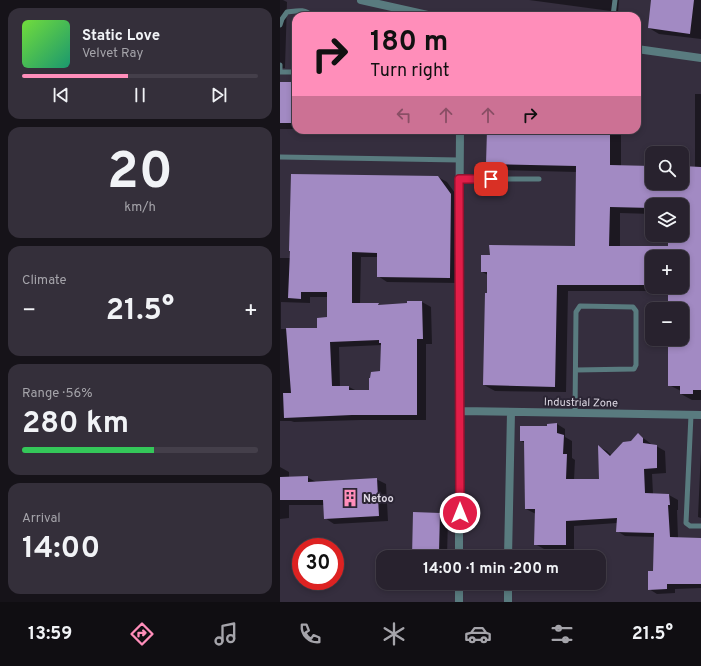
<!DOCTYPE html>
<html lang="en">
<head>
<meta charset="utf-8">
<style>
	:root { --surface:#28222e; --page:#342f3a; --text:#f1f3f6; --muted:#a5a4aa; --line:#443f4a; --accent:#ff8eba }
	body { margin:0; font-family:Overpass,sans-serif; background:var(--page); color:var(--text); height:100vh; display:flex; flex-direction:column; font-size:15px; white-space:nowrap }
	* { box-sizing:border-box; margin:0 }
	p { font-size:13px; color:var(--muted) }
	.icon { flex:none; width:22px; height:22px; fill:none; stroke:currentColor; stroke-width:2; stroke-linecap:round; stroke-linejoin:round }
	.map { position:relative; flex:1; overflow:hidden }
	.details { display:flex; flex-direction:column; gap:8px; padding:8px; background:#161319; width:280px }
	.details>* { flex:none }
	.banner { position:absolute; left:12px; top:12px; width:349px; height:122px; border-radius:12px; box-shadow:0 2px 6px #0003,0 0 0 1px var(--line); background:#ff8eba; color:#111; overflow:hidden }
	.tools { position:absolute; left:365px; top:146px; display:grid; gap:8px }
	.tools a { display:grid; place-items:center; width:44px; height:44px; border-radius:8px; background:var(--surface); box-shadow:0 2px 6px #0003,0 0 0 1px var(--line); font-size:20px }
	.speed { position:absolute; left:12px; top:538px; display:flex; gap:8px; font-size:20px; font-weight:700; text-align:center }
	.speed>* { display:grid; place-content:center; width:52px; height:52px; border-radius:50%; background:var(--surface); box-shadow:0 2px 6px #0003,0 0 0 1px var(--line); line-height:1 }
	.speed .limit { border:6px solid #d22; background:#fff; color:#111 }
	.pin { position:absolute; display:grid; place-items:center; width:34px; height:34px; color:#fff; margin:-17px; border-radius:8px; box-shadow:0 2px 6px #0006 }
	.me { position:absolute; width:44px; margin:-22px; rotate:0deg; stroke-linejoin:round; filter:drop-shadow(0 0 3px #0008) }
	.turn { display:flex; align-items:center; gap:14px; height:84px; padding:0 12px; font-size:18px }
	.turn .icon { width:52px; height:52px; stroke-width:2.5 }
	.turn b { display:block; font-size:28px; line-height:34px }
	.lanes { display:flex; align-items:center; height:38px; padding:0 12px; background:#0003; justify-content:center; gap:20px; direction:ltr }
	.lanes .off { opacity:.35 }
	.big { font-size:30px; font-weight:700; line-height:1.1 }
	.details .widget { flex:1; display:flex; flex-direction:column; justify-content:center; gap:6px; min-width:0; padding:0 14px; border-radius:12px; background:var(--page) }
	.details .dial { align-items:center; gap:0 }
	.dial b { font-size:52px; line-height:1 }
	.song { display:flex; align-items:center; gap:12px }
	.cover { width:48px; height:48px; border-radius:6px; background:linear-gradient(135deg,hsl(100 70% 55%),hsl(160 70% 35%)) }
	.played { height:4px; border-radius:2px; background:linear-gradient(90deg,var(--accent) 45%,var(--line) 45%) }
	.keys { display:flex; justify-content:space-around; direction:ltr }
	.heat { display:flex; justify-content:space-between; align-items:center; font-size:22px; direction:ltr }
	.charge { height:6px; border-radius:3px; background:linear-gradient(90deg,#34c759 56%,var(--line) 0) }
	.trip { position:absolute; left:96px; top:550px; width:230px; height:40px; border-radius:12px; background:var(--surface); box-shadow:0 2px 6px #0003,0 0 0 1px var(--line); font-weight:700; line-height:40px; text-align:center }
	.menu { display:flex; height:64px; justify-content:space-around; align-items:center; background:#100e12; color:var(--muted) }
	.menu .icon { width:28px; height:28px }
	.menu .active { color:var(--accent) }
	.menu b { font-size:18px; color:var(--text) }
	main { display:flex; flex:1; min-height:0 }
	.map>svg:first-child { display:block }
</style>
</head>
<body>
<main>
<section class="details">
<div class="widget">
<div class="song"><i class="cover"></i><div><b>Static Love</b><p>Velvet Ray</p></div></div>
<div class="played"></div>
<div class="keys"><svg class="icon" aria-label="previous" viewBox="0 0 24 24"><path d="M18 5L8 12l10 7zM5 5v14"/></svg><svg class="icon" aria-label="pause" viewBox="0 0 24 24"><path d="M8 5v14M16 5v14"/></svg><svg class="icon" aria-label="next" viewBox="0 0 24 24"><path d="M6 5l10 7-10 7zM19 5v14"/></svg></div>
</div>
<div class="widget dial"><b>20</b><p>km/h</p></div>
<div class="widget"><p>Climate</p>
<div class="heat"><a>−</a><b class="big">21.5°</b><a>+</a></div>
</div>
<div class="widget"><p>Range · 56%</p><b class="big">280 km</b><div class="charge"></div></div>
<div class="widget"><p>Arrival</p><b class="big">14:00</b></div>
</section>
<div class="map">
<svg width="421" height="602" viewBox="0 0 421 602">
	<rect width="100%" height="100%" fill="#352e3e"/>
	<!-- shadow -->
	<path fill="#0007" fill-rule="evenodd" d="M0,0h3l4,2 -2,66h-5z
		M249,0h90l-1,12z
		M372,0h49v39l-42,-5 -10,-6z
		M0,83h16v46h-16z
		M415,94h6v306h-9l-11,-6v-3l-12,-6v-46h13v-30h-13v-18h-101l-2,101 -71,-1 -11,-6 4,-110 -6,-3 94,-25 1,-75 -79,-2 -11,-6 1,-34h133v37h31v16h30v-16l13,1zM372,205h30v30h-13v12h-49v-34l32,1zM372,257h30v30h-30z
		M158,177l9,5 13,18 -1,83 -72,-1 -9,-6v-19h-17l-1,47h18l3,2 41,-4 9,5 1,37h-6v76h-65l-67,2 -3,-1h-11v-163h10zM30,297h18v21l-10,11h-37v-27l29,1zM102,345l-1,27 -11,19h-13l-8,-4h-9l-1,-40z
		M277,424l8,5v8l7,4v17l3,2 -1,20h26l-1,-33 8,4 5,5 19,-14 7,-7 8,5 5,4v1l5,1 9,5 1,22 -14,1 1,20 16,1 9,5v10h-1l1,28 23,1v49l-26,1v4l-18,1 -8,-5 5,-17 1,-35 -30,-1 -8,-5v-8l-43,3v23h-30l-9,-5 1,-30 -10,-5 -1,-66 -4,-2 27,-14z
		M421,450v68l-3,-1z
		M0,467l9,5v6l18,-1 9,5 60,-3 10,5 2,37 -54,3 -9,-6 -1,-13h-35v13l-9,1z
		M160,514l8,5 -1,37 -34,1z
		M134,583h21v4h-14z"/>
	<!-- building -->
	<path fill="#a28ac3" fill-rule="evenodd" d="M371,0h43l-4,34 -42,-6z
		M0,82h16v41h-16z
		M207,130h123v35l42,1v17h30v-17l19,1v223h-8v4h-13v-8h-12v-47h14v-30h-14v-22h14v-30h-30v28h-95l-2,102 -72,-2 2,-92h2v-21h-6v-17h9l-1,-10 86,1 1,-80 -90,-2zM372,205h30v30h-14v11h-59l1,-39 42,1z
		M11,174l147,2 13,18 -1,84 -73,-1v-24l-25,-1v51h27l-1,2 29,-2v-2h15l1,38h-6v76h-65l-68,3 -1,-25h8l-5,-65h31v-10l10,-1v-25h-26v7l-13,-1 2,-47h-1zM99,340v3h2l-1,28 -9,1 -1,6h-1v12h-20v-4h-17l-2,-44z
		M277,423v10l7,2 -1,19h4l-1,25h33l-1,-34 12,11 13,-14 8,-1 7,-8 5,5v5l14,2v23l-13,1 1,24 24,1 1,11h-2l2,32 31,1v46h-34v5l-19,1v-19h5l1,-38 -38,-1 1,-14 -51,3v24h-32l1,-36h-10l-1,-68h-4v-15h27v-2z
		M28,476v6l69,-4 2,38 -55,3 -1,-19h-43v-23z
		M133,512l27,1 -1,39h-10v5h-17z"/>
	<g fill="none" stroke-linecap="round" stroke-linejoin="round">
		<!-- lane -->
		<path stroke="#597b7f" stroke-width="5" d="M333,16l2,-16
			M0,25l2,-6 5,-7c9,-1 18,-4 25,4
			M0,65v7
			M0,72h16
			M0,157l180,3
			M179,179h80
			M295,413l1,-101 4,-6 53,1 3,4v54l-2,4 -58,1
			M411,415l-5,108 4,3h11"/>
		<!-- street -->
		<path stroke="#597b7f" stroke-width="8" d="M81,0l71,16
			M357,49l64,9
			M180,411l241,4
			M179,557v-291l1,-136
			M228,557l3,-145
			M179,602v-19
			M228,602v-19"/>
	</g>
	<g fill="none" stroke-linecap="round" stroke-linejoin="round">
		<!-- route casing -->
		<g stroke="#92132f" stroke-width="10">
			<path id="route" d="M180,513l-1,-334h32"/>
		</g>
		<!-- route -->
		<use href="#route" stroke="#e11d48" stroke-width="7"/>
	</g>
	<!-- icons -->
	<defs>
		<g id="building-bare" transform="scale(1.38)"><path d="M-4-6H4V6H1V3H-1V6H-4ZM-2.5-4.3h1.7v1.8h-1.7ZM.8-4.3h1.7v1.8H.8ZM-2.5-1h1.7V.8h-1.7ZM.8-1h1.7V.8H.8Z" fill="#ff8eba" stroke="#2b2534" stroke-width="2.5" paint-order="stroke"/></g>
	</defs>
	<g fill-rule="evenodd">
		<use href="#building-bare" x="70" y="498"/>
	</g>
	<g text-anchor="middle" stroke-width="4" stroke-linejoin="round" paint-order="stroke">
		<!-- street labels -->
		<g font-size="11" fill="#ded9e4" stroke="#2b2534">
			<text transform="translate(301 402) rotate(1)" y="4">Industrial Zone</text>
		</g>
		<!-- poi labels -->
		<g font-size="11" font-weight="bold" fill="#ded9e4" stroke="#2b2534" text-anchor="start">
			<text x="83" y="502">Netoo</text>
		</g>
	</g>
</svg>
<div class="tools">
<a><svg class="icon" aria-label="search" viewBox="0 0 24 24"><circle cx="10" cy="10" r="6"/><path d="M15 15l6 6"/></svg></a>
<a><svg class="icon" aria-label="layers" viewBox="0 0 24 24"><path d="M12 4l9 5-9 5-9-5zM3 14l9 5 9-5"/></svg></a>
<a>+</a>
<a>−</a>
</div>
<div class="speed"><div class="limit">30</div></div>
<div class="pin" style="left:211px;top:179px;background:#d93025"><svg class="icon" aria-label="arrive" viewBox="0 0 24 24"><path d="M6 21V4h12l-3 4 3 4H6"/></svg></div>
<svg class="me" style="left:180px;top:513px" viewBox="-20 -20 40 40"><circle r="17" fill="#e11d48" stroke="#fff" stroke-width="3"/><path d="M0-11L8 9 0 5-8 9z" fill="#fff"/></svg>
<div class="trip">14:00 · 1 min · 200 m</div>
<div class="banner">
<div class="turn"><svg class="icon" aria-label="right" viewBox="0 0 24 24"><path d="M7 20v-9h11M14 6l5 5-5 5"/></svg><div><b>180 m</b>Turn right</div></div>
<div class="lanes"><svg class="icon off" aria-label="left" viewBox="0 0 24 24"><path d="M17 20v-9H6M10 6l-5 5 5 5"/></svg><svg class="icon off" aria-label="ahead" viewBox="0 0 24 24"><path d="M12 20V5M6 11l6-6 6 6"/></svg><svg class="icon off" aria-label="ahead" viewBox="0 0 24 24"><path d="M12 20V5M6 11l6-6 6 6"/></svg><svg class="icon" aria-label="right" viewBox="0 0 24 24"><path d="M7 20v-9h11M14 6l5 5-5 5"/></svg></div>
</div>
</div>
</main>
<nav class="menu">
<b>13:59</b>
<svg class="icon active" aria-label="directions" viewBox="0 0 24 24"><path d="M12 3l9 9-9 9-9-9zM9 14v-3h6M13 9l2 2-2 2"/></svg>
<svg class="icon" aria-label="music" viewBox="0 0 24 24"><path d="M9 18V5l10-2v13"/><circle cx="6" cy="18" r="3"/><circle cx="16" cy="16" r="3"/></svg>
<svg class="icon" aria-label="phone" viewBox="0 0 24 24"><path d="M5 4h4l2 5-3 2q2 4 5 5l2-3 5 2v4C11 20 4 13 5 4z"/></svg>
<svg class="icon" aria-label="climate" viewBox="0 0 24 24"><path d="M12 3v18M4 7l16 10M4 17L20 7"/></svg>
<svg class="icon" aria-label="car" viewBox="0 0 24 24"><path d="M5 17H2v-5l4-1 3-4h7l3 4 3 1v5h-3M9 17h6M6 11h13"/><circle cx="7" cy="17" r="2"/><circle cx="17" cy="17" r="2"/></svg>
<svg class="icon" aria-label="filters" viewBox="0 0 24 24"><path d="M4 7h16M4 17h16"/><circle cx="9" cy="7" r="2"/><circle cx="15" cy="17" r="2"/></svg>
<b>21.5°</b>
</nav>
</body>
</html>
